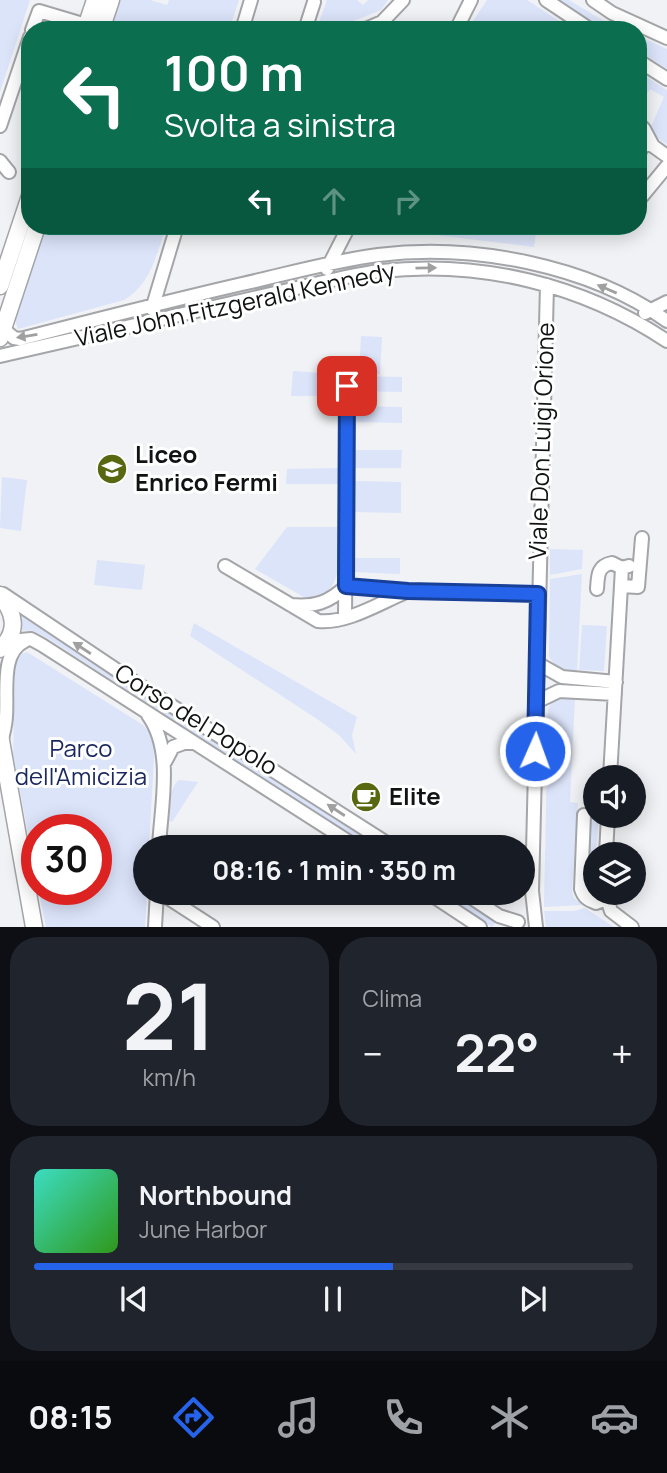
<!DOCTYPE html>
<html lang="it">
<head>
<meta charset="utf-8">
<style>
	:root { --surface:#171b24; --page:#20242c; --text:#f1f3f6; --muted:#9ea1a6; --line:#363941; --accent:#2563eb }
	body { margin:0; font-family:Manrope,sans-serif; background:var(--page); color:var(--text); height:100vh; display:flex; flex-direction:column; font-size:26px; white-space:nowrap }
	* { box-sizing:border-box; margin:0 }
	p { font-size:23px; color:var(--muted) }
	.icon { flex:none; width:38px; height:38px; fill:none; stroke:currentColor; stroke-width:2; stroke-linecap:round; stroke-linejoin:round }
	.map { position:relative; height:927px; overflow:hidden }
	.sheet { display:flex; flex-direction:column; gap:10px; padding:10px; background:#0d0f14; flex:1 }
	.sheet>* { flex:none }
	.top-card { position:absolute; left:21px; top:21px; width:626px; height:214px; border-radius:28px; box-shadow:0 4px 18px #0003; background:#0b6e4f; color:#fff; overflow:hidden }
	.fabs { position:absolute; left:583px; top:765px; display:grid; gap:14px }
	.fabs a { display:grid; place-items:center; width:63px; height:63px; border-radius:50%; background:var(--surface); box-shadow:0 4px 18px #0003; font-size:35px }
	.speed { position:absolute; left:21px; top:814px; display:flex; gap:14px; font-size:35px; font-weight:700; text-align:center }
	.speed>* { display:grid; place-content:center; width:91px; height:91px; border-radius:50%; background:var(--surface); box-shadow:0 4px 18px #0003; line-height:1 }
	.speed .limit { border:10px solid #d22; background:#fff; color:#111 }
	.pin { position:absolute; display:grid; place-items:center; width:60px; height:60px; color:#fff; margin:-30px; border-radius:14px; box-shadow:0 4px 10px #0006 }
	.me { position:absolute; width:77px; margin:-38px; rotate:2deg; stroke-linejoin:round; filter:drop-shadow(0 0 5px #0008) }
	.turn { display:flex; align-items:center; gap:24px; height:147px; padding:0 28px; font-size:32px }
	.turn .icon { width:91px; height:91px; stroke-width:2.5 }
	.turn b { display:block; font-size:49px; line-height:60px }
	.lanes { display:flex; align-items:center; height:66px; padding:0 28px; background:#0003; justify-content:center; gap:35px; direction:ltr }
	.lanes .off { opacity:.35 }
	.big { font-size:52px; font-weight:700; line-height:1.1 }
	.sheet .tile { flex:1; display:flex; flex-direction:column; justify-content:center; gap:10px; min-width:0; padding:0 24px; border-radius:28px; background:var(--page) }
	.sheet .dial { align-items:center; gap:0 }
	.dial b { font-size:91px; line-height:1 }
	.song { display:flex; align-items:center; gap:21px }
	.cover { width:84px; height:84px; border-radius:10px; background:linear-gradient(135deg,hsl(170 70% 55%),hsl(110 70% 35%)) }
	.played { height:7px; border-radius:4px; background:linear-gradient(90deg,var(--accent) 60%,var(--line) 60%) }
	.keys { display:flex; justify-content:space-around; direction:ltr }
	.heat { display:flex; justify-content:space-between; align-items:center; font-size:38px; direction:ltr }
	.sheet .tiles { flex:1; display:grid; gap:10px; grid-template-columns:1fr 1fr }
	.tile:last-child { grid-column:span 2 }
	.trip { position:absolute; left:133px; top:835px; width:402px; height:70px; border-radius:35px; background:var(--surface); box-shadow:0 4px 18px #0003; font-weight:700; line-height:70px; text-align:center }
	.tab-bar { display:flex; height:112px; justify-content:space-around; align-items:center; background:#090b0e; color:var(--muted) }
	.tab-bar .icon { width:49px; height:49px }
	.tab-bar .on { color:var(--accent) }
	.tab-bar b { font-size:32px; color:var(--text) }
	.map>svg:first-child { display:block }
</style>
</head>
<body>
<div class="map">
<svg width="667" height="927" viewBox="0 0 667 927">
	<rect width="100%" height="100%" fill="#f1f2f5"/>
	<!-- green -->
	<path fill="#dce4fa" d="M0,0h30l-30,92z
		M120,0h30l17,5 2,-5h70l-10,30h-119z
		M327,0h30l6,5 5,-5h20l-7,10 -50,20h-18v-9l6,1z
		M487,0h40l46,30h-106z
		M559,0h10l45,27 1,-2 10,5h-20z
		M639,36l28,13v20l-28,-18z
		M639,72l28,18v55l-16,-12 -1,-4 14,-32 -14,-8 -6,9 -5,-3z
		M46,226h120c-9,28 -15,58 -42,74l-106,29 -3,-9z
		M395,226h142l-3,21 -139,-17z
		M361,336l21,1 -2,37 -21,-2z
		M293,371l30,2v23h-32z
		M356,376l46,1v15l-46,-1z
		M356,406l46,1v16l-46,-1z
		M355,450h47l-1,18h-46z
		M338,468v16h-52l1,-15z
		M2,477l25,3 -6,51 -21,-3z
		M355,481l46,1v31l-46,-1z
		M287,527h50c0,30 10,65 -28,73l-54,-31z
		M550,549l33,1 -1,19 -32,6z
		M354,558h46v16l-46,-2z
		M97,560l48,5 -3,25 -48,-5z
		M582,574l-5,98 -19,-3 -9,-12 1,-78z
		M18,613l366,234h-15l-320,-208 -15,-8 -14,-1z
		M194,623l163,94 -5,18 4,19 -17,-19 -19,-14 -130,-85z
		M582,625l25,1 -3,45 -25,-1z
		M27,652l116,73 7,7 5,9 -6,106h-4v45l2,1 -2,34h-99l-8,-38h58v-59h-59v52l-24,-128 2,-84c1,-9 2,-15 12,-18z
		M562,697h13l-5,105 8,1 -6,89 2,6 8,7 -38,2 4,-197 4,-10z
		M179,780l19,2 -26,40 -3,-1c1,-12 -1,-33 10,-41z
		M592,804h3v12h4l-6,73 -5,-2v-2z
		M439,893h16l43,27 -6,7z
		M585,908l29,19h-68l-2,-16h30z"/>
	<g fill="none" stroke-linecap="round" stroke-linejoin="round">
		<!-- minor casing -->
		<g stroke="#a4a5a8" stroke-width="16">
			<path id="minor" d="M546,0l45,30
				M593,0l19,13 55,25
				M32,30l7,-19 47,14
				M242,30l9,-30
				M305,30l9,-28
				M363,30l19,-8 21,-22
				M456,30l15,-30
				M639,61l28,18
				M639,124l5,5 9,17 14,10
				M0,126l30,-89
				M639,151l10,-10
				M0,161l9,11
				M639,200l28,-34
				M327,269l22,-43
				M152,309l25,-83
				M645,313l22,-11
				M3,329l11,9 6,1c74,-19 148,-38 222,-55 45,-10 90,-23 136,-29 94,-12 211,10 289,66
				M0,356l323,-74c19,-4 39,-9 58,-11 101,-11 202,14 286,70
				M329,385l18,1 -2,231
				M225,566l93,55c28,3 60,-17 86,-28
				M621,586l17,1 4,-49
				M597,589c1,-13 0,-23 15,-26l10,5 7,-2
				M3,594l133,89 257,164
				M291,605c23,2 38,-2 55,-19l62,5 130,3
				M9,641l22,-2 11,6 315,202
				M537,663l25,14 54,5
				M536,702l23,-11 56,3
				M148,715c26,36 13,90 11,132
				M1,743c2,-9 5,-18 5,-27 2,-24 -6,-64 19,-75
				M165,762l8,-15 11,-4h10
				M610,777l12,-209
				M584,815l-3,74c3,9 7,11 15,14l10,-4
				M606,854l2,-38
				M159,892l54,35
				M427,892l53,35
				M463,892l36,24 19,6
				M605,893l6,18 21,16
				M155,927l2,-35
				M536,927l-4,-36 15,-606"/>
		</g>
		<!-- major casing -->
		<g stroke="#a4a5a8" stroke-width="19">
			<path id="major" d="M85,30l10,-30
				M101,30l10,-30
				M0,286l30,-90
				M0,338l37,-112
				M0,595c15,18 19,37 0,54
				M0,735l34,192"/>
		</g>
		<!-- minor -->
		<use href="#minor" stroke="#fff" stroke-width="12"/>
		<!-- major -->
		<use href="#major" stroke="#fff" stroke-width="16"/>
	</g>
	<!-- one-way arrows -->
	<defs><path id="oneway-solid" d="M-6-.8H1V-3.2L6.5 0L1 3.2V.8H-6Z" transform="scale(1.75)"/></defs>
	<g fill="#a0a0a1">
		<use href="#oneway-solid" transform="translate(426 268) rotate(-1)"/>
		<use href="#oneway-solid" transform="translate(607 289) rotate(-157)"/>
		<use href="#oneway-solid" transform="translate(27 336) rotate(171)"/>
		<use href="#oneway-solid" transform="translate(82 648) rotate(-147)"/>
		<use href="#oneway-solid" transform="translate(336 810) rotate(-147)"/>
	</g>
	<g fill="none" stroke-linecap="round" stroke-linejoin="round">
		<!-- route casing -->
		<g stroke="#184099" stroke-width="18">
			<path id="route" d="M347,386l-1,200 62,5 130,3 -3,157"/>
		</g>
		<!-- route -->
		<use href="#route" stroke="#2563eb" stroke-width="12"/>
	</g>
	<!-- icons -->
	<defs>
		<g id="school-disc" transform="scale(1.575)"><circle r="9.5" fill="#586811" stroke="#fff"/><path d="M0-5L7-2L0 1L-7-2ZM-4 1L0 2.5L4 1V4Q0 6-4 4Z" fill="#fff"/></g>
		<g id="cafe-disc" transform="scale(1.575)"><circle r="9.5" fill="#586811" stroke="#fff"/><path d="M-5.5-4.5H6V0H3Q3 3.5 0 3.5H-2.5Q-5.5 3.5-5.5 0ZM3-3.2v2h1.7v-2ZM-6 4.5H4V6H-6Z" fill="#fff"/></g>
	</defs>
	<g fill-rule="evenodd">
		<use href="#school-disc" x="112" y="469"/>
		<use href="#cafe-disc" x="366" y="797"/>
	</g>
	<g text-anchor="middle" stroke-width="6" stroke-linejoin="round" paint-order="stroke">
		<!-- street labels -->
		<g font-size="24" fill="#111213" stroke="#fff">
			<text transform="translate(235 305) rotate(-12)" y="8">Viale John Fitzgerald Kennedy</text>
			<text transform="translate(542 441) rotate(-88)" y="8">Viale Don Luigi Orione</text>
			<text transform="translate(196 720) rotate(32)" y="8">Corso del Popolo</text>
		</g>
		<!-- poi labels -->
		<g font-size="24" font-weight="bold" fill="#111213" stroke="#fff" text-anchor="start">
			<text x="135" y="463">Liceo<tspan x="135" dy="28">Enrico Fermi</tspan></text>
			<text x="389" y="805">Elite</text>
		</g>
		<!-- park labels -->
		<g font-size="24" fill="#1b285f" stroke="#fff">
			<text x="81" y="757">Parco<tspan x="81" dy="28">dell'Amicizia</tspan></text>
		</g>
	</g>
</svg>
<div class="fabs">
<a><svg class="icon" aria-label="sound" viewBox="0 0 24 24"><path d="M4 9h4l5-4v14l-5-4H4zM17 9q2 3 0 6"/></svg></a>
<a><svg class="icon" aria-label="layers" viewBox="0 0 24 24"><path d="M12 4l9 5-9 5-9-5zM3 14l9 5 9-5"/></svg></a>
</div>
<div class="speed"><div class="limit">30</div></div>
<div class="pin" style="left:347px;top:386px;background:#d93025"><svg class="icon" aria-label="arrive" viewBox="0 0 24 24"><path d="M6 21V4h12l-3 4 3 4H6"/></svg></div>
<svg class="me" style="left:535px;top:751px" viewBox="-20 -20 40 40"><circle r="17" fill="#2563eb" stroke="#fff" stroke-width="3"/><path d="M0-11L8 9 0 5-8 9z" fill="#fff"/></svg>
<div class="trip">08:16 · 1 min · 350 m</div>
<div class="top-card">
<div class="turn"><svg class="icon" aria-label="left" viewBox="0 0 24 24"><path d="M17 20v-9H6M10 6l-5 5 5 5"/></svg><div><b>100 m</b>Svolta a sinistra</div></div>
<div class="lanes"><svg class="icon" aria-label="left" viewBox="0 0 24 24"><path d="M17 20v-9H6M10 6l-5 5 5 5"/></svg><svg class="icon off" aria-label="ahead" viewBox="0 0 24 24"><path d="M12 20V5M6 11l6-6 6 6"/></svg><svg class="icon off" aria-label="right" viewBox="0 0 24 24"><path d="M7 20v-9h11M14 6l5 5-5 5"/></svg></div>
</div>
</div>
<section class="sheet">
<div class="tiles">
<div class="tile dial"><b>21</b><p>km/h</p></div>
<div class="tile"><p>Clima</p>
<div class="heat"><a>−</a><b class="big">22°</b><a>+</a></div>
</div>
<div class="tile">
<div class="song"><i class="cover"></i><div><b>Northbound</b><p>June Harbor</p></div></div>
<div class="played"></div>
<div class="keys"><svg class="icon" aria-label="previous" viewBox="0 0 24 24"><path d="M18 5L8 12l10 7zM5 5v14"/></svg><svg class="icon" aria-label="pause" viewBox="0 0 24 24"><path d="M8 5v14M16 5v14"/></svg><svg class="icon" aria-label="next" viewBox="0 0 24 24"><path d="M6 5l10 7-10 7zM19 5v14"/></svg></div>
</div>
</div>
</section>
<nav class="tab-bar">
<b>08:15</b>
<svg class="icon on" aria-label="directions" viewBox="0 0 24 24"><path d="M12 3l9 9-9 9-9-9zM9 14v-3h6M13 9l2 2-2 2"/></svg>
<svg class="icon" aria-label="music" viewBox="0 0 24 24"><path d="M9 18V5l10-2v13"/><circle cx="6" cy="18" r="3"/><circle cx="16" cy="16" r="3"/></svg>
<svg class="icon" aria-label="phone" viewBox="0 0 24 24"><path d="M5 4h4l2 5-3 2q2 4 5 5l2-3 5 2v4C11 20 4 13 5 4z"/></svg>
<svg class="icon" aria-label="climate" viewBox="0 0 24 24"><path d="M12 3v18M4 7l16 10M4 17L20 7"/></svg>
<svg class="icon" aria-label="car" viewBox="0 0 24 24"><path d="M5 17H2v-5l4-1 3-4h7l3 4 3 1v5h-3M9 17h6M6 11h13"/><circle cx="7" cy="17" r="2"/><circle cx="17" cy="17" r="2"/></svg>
</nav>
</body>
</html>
